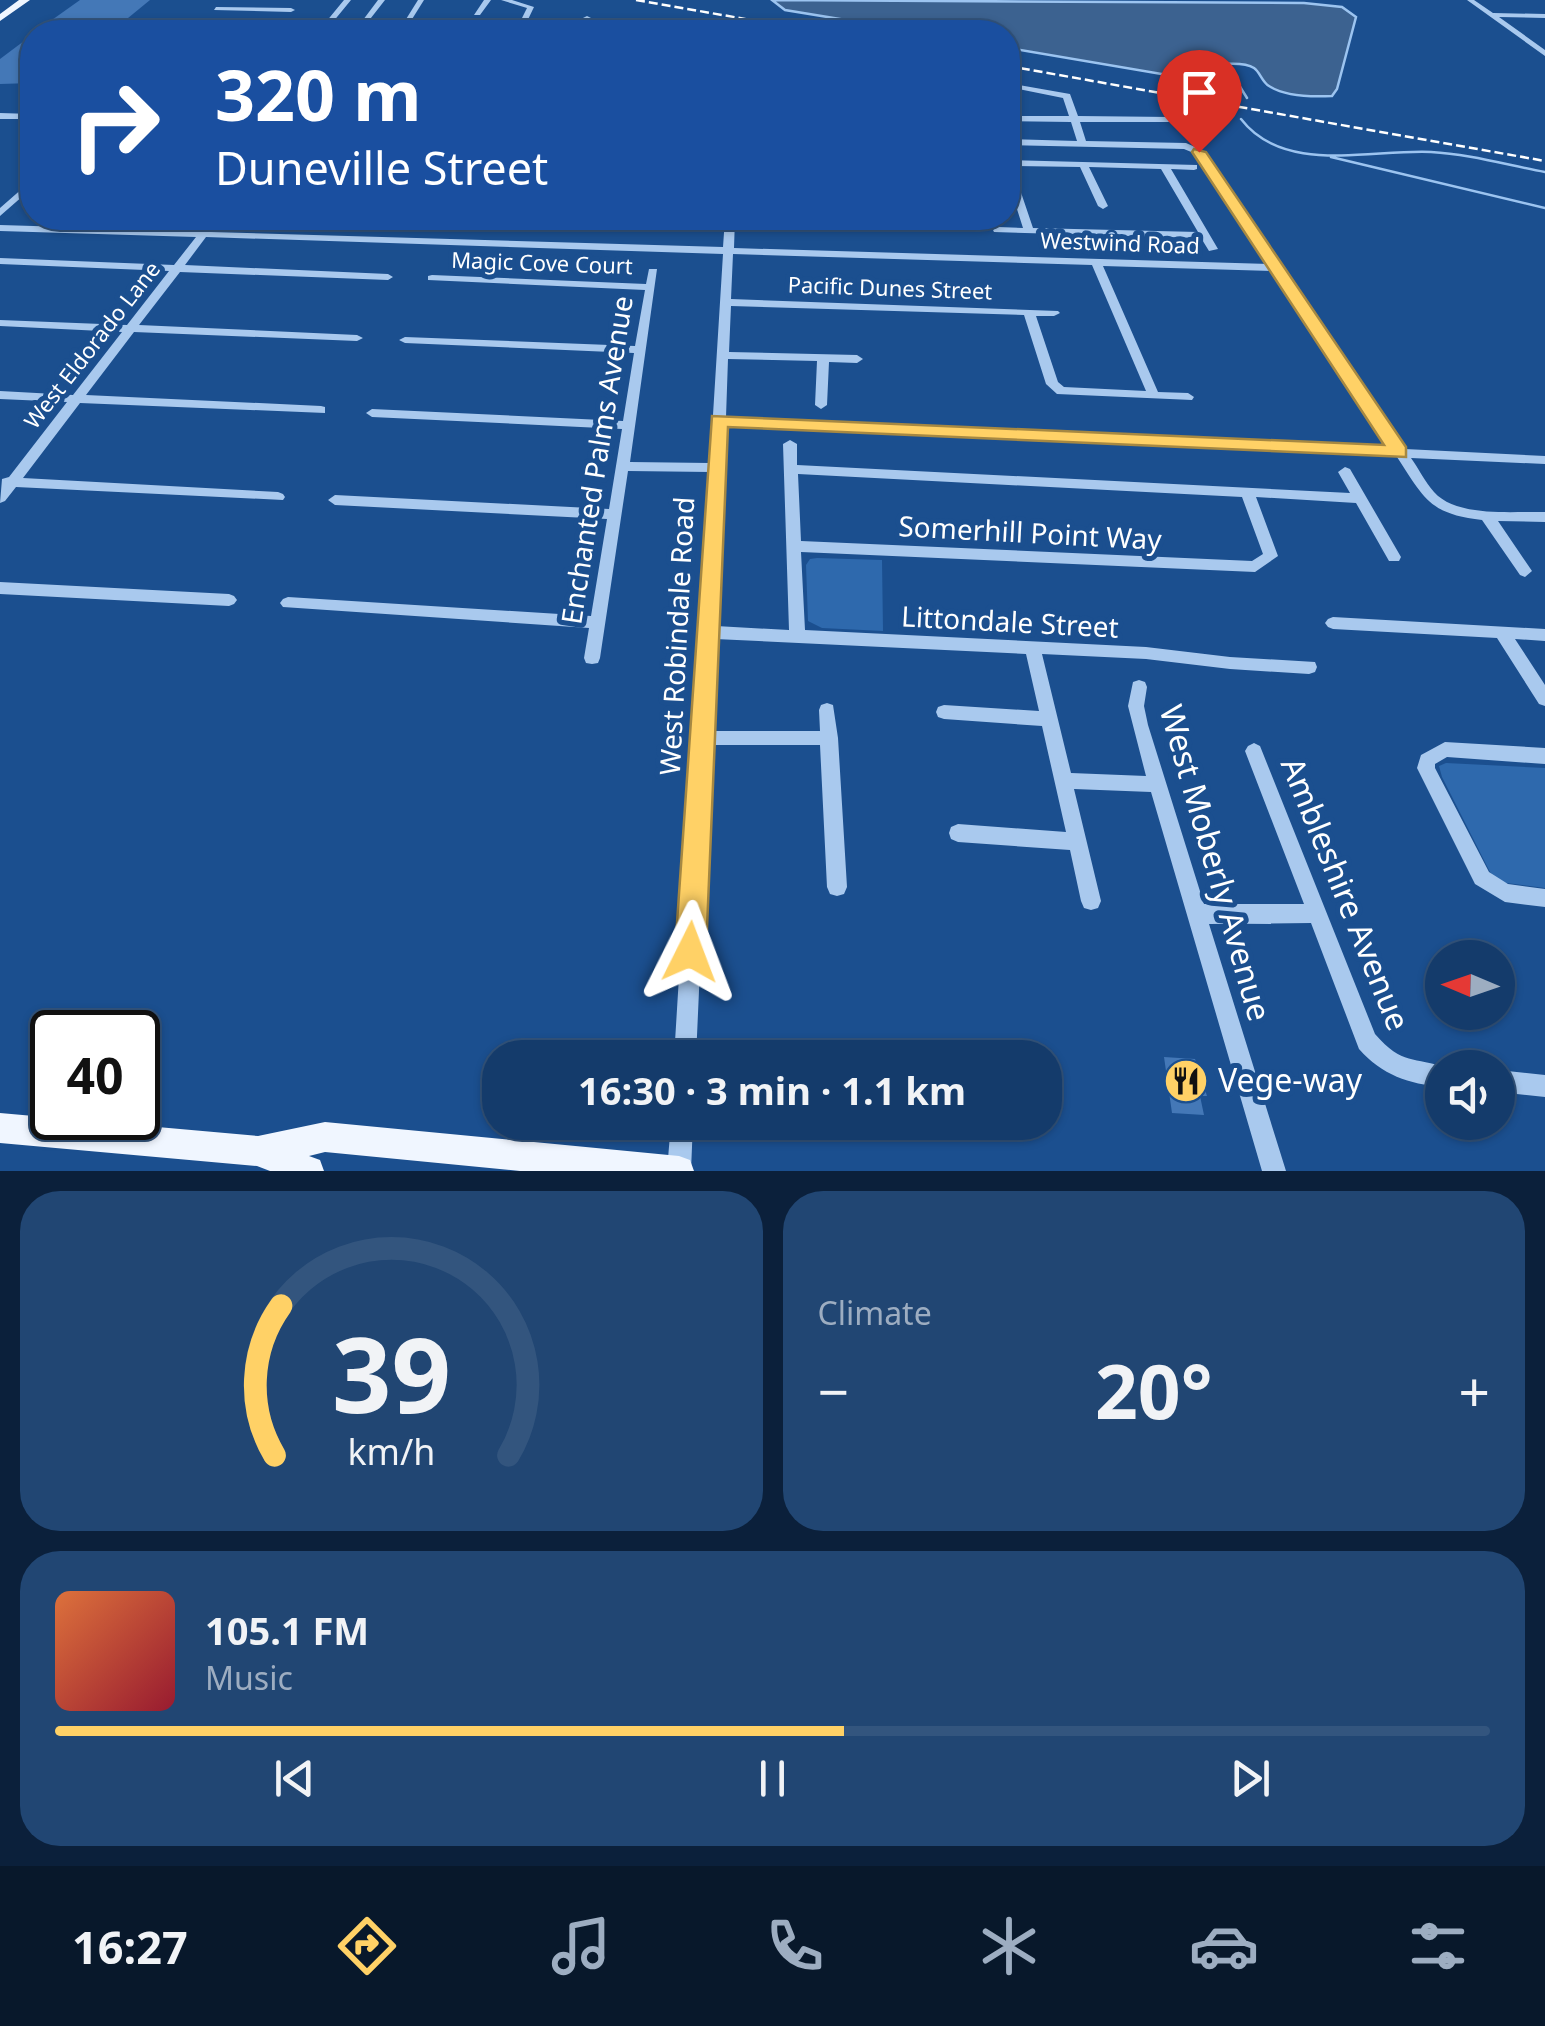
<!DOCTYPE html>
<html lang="en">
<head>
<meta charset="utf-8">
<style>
	:root { --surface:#143b6b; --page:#214673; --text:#f1f3f6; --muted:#9dadc1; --line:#33557e; --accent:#ffd166 }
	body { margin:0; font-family:"Noto Sans",sans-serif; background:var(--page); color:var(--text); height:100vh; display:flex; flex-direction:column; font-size:38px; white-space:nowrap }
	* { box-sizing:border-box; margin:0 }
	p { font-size:32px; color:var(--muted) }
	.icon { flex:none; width:55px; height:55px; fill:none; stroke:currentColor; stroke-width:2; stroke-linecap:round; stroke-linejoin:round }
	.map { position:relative; height:1171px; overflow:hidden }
	.panel { display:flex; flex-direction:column; gap:20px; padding:20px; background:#0b203b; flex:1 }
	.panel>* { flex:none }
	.guide { position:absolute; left:20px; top:20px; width:1000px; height:210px; border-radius:40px; box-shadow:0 2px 8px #0004,0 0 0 2px var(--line); background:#1a4fa0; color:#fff; overflow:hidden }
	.needle { width:65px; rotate:272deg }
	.controls { position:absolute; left:1425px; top:940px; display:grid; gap:20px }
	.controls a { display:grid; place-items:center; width:90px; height:90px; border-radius:50%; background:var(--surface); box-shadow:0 2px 8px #0004,0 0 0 2px var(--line); font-size:50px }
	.speed { position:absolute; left:30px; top:1010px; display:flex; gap:20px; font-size:50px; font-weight:700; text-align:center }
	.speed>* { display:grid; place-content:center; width:130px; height:130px; border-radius:50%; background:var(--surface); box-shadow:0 2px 8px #0004,0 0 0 2px var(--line); line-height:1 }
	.speed .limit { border:5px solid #111; border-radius:15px; background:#fff; color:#111 }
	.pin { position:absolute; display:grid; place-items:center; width:85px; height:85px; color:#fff; margin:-102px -42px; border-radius:50% 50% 50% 0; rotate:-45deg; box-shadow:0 0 10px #0007 }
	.pin .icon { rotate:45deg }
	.me { position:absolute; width:110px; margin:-55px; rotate:3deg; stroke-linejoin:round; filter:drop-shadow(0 0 8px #0008) }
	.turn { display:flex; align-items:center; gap:35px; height:210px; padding:0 30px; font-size:45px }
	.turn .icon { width:130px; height:130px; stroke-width:2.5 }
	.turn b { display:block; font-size:70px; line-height:85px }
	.big { font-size:75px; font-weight:700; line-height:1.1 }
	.panel .tile { flex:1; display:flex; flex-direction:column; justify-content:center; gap:15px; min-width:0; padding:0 35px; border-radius:40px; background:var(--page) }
	.panel .dial { align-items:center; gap:0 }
	.dial svg { height:260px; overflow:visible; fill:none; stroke:var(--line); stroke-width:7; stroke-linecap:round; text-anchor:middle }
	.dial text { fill:var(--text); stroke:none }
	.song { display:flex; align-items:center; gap:30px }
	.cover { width:120px; height:120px; border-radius:15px; background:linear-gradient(135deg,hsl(20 70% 55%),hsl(350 70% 35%)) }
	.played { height:10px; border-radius:5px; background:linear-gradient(90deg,var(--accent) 55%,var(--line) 55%) }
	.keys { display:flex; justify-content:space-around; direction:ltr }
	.heat { display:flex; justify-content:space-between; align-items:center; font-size:55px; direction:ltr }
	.panel .tiles { flex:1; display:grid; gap:20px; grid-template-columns:1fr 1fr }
	.tile:last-child { grid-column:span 2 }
	.trip { position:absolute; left:482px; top:1040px; width:580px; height:100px; border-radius:40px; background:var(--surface); box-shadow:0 2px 8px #0004,0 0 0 2px var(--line); font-weight:700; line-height:100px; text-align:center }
	.tab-bar { display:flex; height:160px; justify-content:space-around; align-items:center; background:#08182b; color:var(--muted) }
	.tab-bar .icon { width:70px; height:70px }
	.tab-bar .selected { color:var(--accent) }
	.tab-bar b { font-size:45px; color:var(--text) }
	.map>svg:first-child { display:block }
</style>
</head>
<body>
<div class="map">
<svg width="1545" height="1171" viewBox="0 0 1545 1171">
	<rect width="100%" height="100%" fill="#1b4f8f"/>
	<!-- green -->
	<path fill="#2e69ad" d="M817,558l65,2 1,71 -61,-3 -14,-7 -2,-56 4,-6z
		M1446,763l99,5v120l-46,-6 -9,-10 -48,-95 -3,-11z"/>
	<!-- water -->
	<path fill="#3c6290" stroke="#9cc4f0" stroke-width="2.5" d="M772,0l532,3 38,4 14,10 -19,72 -5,7c-19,1 -46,1 -63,-10 -7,-4 -9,-14 -15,-18 -11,-7 -37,-4 -48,-1l-3,9 -18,2 -177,-30v-16h-89l-134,-22z"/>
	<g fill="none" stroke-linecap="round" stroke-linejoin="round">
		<!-- stream -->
		<path stroke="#9cc4f0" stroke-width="2.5" d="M1226,64l21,34
			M1241,119c43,56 129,30 190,33 38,2 76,13 114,20
			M1331,157l214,51"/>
	</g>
	<!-- building -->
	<path fill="#4478b7" d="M80,0h70l-39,32h-76z
		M32,35v48l-32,1v-25z
		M1164,1057l31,2 12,37h-7l4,19 -32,-2z"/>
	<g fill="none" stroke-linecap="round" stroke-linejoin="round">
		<!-- minor -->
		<path fill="#a9c9ee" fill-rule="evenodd" d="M344,0h7l-23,28 16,1 3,3 -152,-2 -4,-2 4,-2 126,2z
			M378,0h7l-25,32h-6z
			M418,0h6l-15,24 109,2 9,-18 -26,-8h11l22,7 -12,25h-6v-2l-110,-2 -2,4h-6z
			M484,0h7l-11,15h-6z
			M1467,0h7l19,13 52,1v4l-46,-1 46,33v6z
			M216,7l75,1 4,2 -4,2 -77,-2z
			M587,16l4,2 -6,14h-7l5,-14z
			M1008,83l62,11 8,22 93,1v4l-3,1h-88l6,19 100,2 16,7 78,115 5,3 -1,2 121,179 140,7v8l-134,-6c8,11 14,24 23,34 23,26 80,19 111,20v10l-47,-1 34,50 -7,6 -5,-2 -38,-55c-53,-6 -58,-22 -85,-63l-672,-32 -9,201 73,4 -6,-186 7,-4 7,4v21l553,28 -12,-21 7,-5 5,2 51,88 -2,4h-10l-33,-58 -100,-6 22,59 -23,16 -454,-20 4,78 341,17 84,10 85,5 2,5 -2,5 -6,2 -79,-5 -84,-10 -104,-5 29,119 75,3 -18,-70 5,-24 6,-2 6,2 2,5 -3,19 4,19 56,179h100l-59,-153 3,-5 6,-3 6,3 115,288c28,32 38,22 73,34h-6v19c-33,-3 -60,-12 -83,-38l-48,-126 -102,1 77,247h-24l-111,-379 -77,-3 27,112 -3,7 -7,2 -7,-2 -3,-7 -11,-51 -112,-8 -7,-3 -2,-6 2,-6 7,-3 108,8 -24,-106 -98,-7 -6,-2 -2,-5 2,-5 6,-2 95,6 -13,-57 -311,-15 -4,92h109l-1,-21 2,-5 6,-2 6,2 5,33 9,149 -3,7 -7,2 -7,-2 -3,-7 -7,-142h-110l-14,313h-22l36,-586 -82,-1 -28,187 -2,5 -6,1 -6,-1 -2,-5 5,-30 -306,-21 -3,-4 3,-4 5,-2 303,19 16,-97 -272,-14 -7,-5 7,-5 274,14 13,-80 -250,-12 -6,-4 6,-4 251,12 11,-68 -229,-10 -6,-3 6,-3 230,9 10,-56 -217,-10v-4l4,-1 214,9 3,-15h8l-27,193 80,1 13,-209 -517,-17 -21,28 203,9 5,3 -5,3 -208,-8 -41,53 218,10 6,3 -6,3 -223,-9 -48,63 235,11 4,1v6l-245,-10 -57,75 255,14 5,2 2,3 -2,3 -267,-13 -11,14 -5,2 2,-24 7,-2 58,-75 -67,-3v-8l73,4 49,-63 -122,-6v-6l127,5 42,-54 -169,-7v-6l174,7 22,-28 -196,-6v-6l201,6 10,-13h10l-10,14 512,15 2,-29h10l-1,30 535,16 -73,-110 -12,-5 -176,-4v-6l69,2 -6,-19 -63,-1v-5h61l-6,-18 -55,-11zM733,254l359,11 54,126 -82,-4 -6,-5 -22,-66h18l6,-3 -2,-2 -327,-12zM1103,266l170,5 118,177 -665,-31 2,-58 89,2 -2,44 6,4 6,-4 2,-43 28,1 6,-4 -6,-4 -128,-3 2,-46 293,9 22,69 11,10 135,6 2,-3 -6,-4 -30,-1zM798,474l444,23 21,57 -11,7 -451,-20z
			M0,113l32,1v5h-32z
			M1008,160l189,5v4l-3,1 -23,-1 47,80 -9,2 -8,-13 -207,-6 -1,-2 5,-3 25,1 -15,-47v-15l5,3 20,59 165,4 -37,-63 -72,-2 19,39 -5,3 -5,-3 -18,-39 -72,-1z
			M32,180v8l-32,28v-8z
			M347,218h91l227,6 12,-2 2,-4h10l-4,9 -20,3 -313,-9z
			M937,218h10l1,14h-8z
			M0,582l229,12 5,2 3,4 -3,4 -5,2 -229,-12z
			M1333,617l212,12v12l-30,-2 30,46v21l-6,-2 -42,-66 -164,-9 -5,-2 -3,-4 3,-4z
			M1445,742l100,6v16l-98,-7 -12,7v4l54,104 19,12 37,5v18l-40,-5 -30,-18 -58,-116 4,-13z
			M1498,1070l47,5v22l-47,-5z
			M671,1122h22l-2,49h-24z"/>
		<!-- major -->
		<path fill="#f0f6ff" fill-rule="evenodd" d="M19,0h11l-30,21v-7z
			M0,1113l258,23 67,-14 354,34 11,4 4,11h-174l-195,-19 -16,4 11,4 4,11h-54l-13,-5 -257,-23z"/>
		<!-- rail -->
		<path stroke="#fff" stroke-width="2.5" stroke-dasharray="9 4" stroke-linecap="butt" d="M636,0l184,32
			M1008,66l537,95"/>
	</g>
	<!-- route -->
	<path fill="#ffd166" stroke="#a68842" stroke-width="2.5" d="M1194,149l12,3 200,295v10l-678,-30 -22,525 -5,11 -11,5 -10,-5 -5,-11 37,-536 672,29 -192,-293z"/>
	<!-- icons -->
	<defs>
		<g id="restaurant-disc" transform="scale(2.25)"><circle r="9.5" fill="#ffd166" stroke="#1b4f8f"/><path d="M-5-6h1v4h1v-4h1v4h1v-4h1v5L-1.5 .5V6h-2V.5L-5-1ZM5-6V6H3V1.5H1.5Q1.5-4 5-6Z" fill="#111"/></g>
	</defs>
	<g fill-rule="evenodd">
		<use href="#restaurant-disc" x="1186" y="1081"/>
	</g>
	<g text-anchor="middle" stroke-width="10" stroke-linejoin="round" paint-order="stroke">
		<!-- far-street labels -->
		<g font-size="22" fill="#fff" stroke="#1b4f8f">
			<text transform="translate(1120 243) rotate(2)" y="8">Westwind Road</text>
			<text transform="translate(542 263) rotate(2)" y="8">Magic Cove Court</text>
			<text transform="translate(890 288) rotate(2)" y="8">Pacific Dunes Street</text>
			<text transform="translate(92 345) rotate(-52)" y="8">West Eldorado Lane</text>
		</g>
		<!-- street labels -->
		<g font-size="28" fill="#fff" stroke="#1b4f8f">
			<text transform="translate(597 460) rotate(-81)" y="10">Enchanted Palms Avenue</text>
			<text transform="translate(1030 533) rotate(3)" y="10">Somerhill Point Way</text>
			<text transform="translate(1010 622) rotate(3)" y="10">Littondale Street</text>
			<text transform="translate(677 636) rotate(-87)" y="10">West Robindale Road</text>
		</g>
		<!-- near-street labels -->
		<g font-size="32" fill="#fff" stroke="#1b4f8f">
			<text transform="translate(1215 863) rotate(74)" y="11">West Moberly Avenue</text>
			<text transform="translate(1345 894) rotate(68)" y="11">Ambleshire Avenue</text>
		</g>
		<!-- near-poi labels -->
		<g font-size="32" fill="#fff" stroke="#1b4f8f" text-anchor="start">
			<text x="1218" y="1092">Vege-way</text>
		</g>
	</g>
</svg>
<div class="controls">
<a><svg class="needle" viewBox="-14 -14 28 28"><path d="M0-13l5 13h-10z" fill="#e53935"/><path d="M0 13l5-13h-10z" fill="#9dadc1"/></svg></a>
<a><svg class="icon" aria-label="sound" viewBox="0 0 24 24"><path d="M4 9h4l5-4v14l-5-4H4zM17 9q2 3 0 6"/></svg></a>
</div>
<div class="speed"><div class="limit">40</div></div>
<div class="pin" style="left:1199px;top:152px;background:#d93025"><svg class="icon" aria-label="arrive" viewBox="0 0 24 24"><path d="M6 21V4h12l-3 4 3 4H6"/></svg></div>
<svg class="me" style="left:690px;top:952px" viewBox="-20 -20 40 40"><path d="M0-17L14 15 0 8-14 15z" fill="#ffd166" stroke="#fff" stroke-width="4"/></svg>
<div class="trip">16:30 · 3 min · 1.1 km</div>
<div class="guide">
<div class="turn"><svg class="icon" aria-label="right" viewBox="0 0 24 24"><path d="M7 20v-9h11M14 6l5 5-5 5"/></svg><div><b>320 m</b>Duneville Street</div></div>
</div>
</div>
<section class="panel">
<div class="tiles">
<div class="tile dial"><svg viewBox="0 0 100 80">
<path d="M14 69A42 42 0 1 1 86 69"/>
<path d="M14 69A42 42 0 0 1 16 23" stroke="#ffd166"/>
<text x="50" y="56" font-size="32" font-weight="700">39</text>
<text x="50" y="72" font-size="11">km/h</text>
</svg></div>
<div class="tile"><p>Climate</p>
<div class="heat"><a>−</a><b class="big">20°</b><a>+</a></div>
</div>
<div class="tile">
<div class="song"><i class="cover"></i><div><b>105.1 FM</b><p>Music</p></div></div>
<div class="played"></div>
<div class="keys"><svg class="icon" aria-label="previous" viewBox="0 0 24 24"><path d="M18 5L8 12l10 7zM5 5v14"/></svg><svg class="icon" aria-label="pause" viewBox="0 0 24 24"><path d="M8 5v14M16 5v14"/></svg><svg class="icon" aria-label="next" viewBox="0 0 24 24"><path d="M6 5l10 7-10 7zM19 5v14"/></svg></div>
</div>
</div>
</section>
<nav class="tab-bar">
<b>16:27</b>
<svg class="icon selected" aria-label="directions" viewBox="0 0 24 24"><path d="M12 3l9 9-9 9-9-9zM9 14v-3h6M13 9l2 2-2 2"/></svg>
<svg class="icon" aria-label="music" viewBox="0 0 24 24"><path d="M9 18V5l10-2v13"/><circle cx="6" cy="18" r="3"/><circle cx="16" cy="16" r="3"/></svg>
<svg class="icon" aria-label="phone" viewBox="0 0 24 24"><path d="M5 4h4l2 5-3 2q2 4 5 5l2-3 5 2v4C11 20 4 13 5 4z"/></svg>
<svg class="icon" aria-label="climate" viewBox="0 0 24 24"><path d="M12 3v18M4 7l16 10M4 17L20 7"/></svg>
<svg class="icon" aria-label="car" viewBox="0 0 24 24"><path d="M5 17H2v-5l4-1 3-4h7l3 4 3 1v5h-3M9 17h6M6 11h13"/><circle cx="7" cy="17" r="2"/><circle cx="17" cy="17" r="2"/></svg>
<svg class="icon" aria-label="filters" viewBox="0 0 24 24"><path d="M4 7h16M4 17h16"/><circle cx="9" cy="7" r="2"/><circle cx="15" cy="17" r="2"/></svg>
</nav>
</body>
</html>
